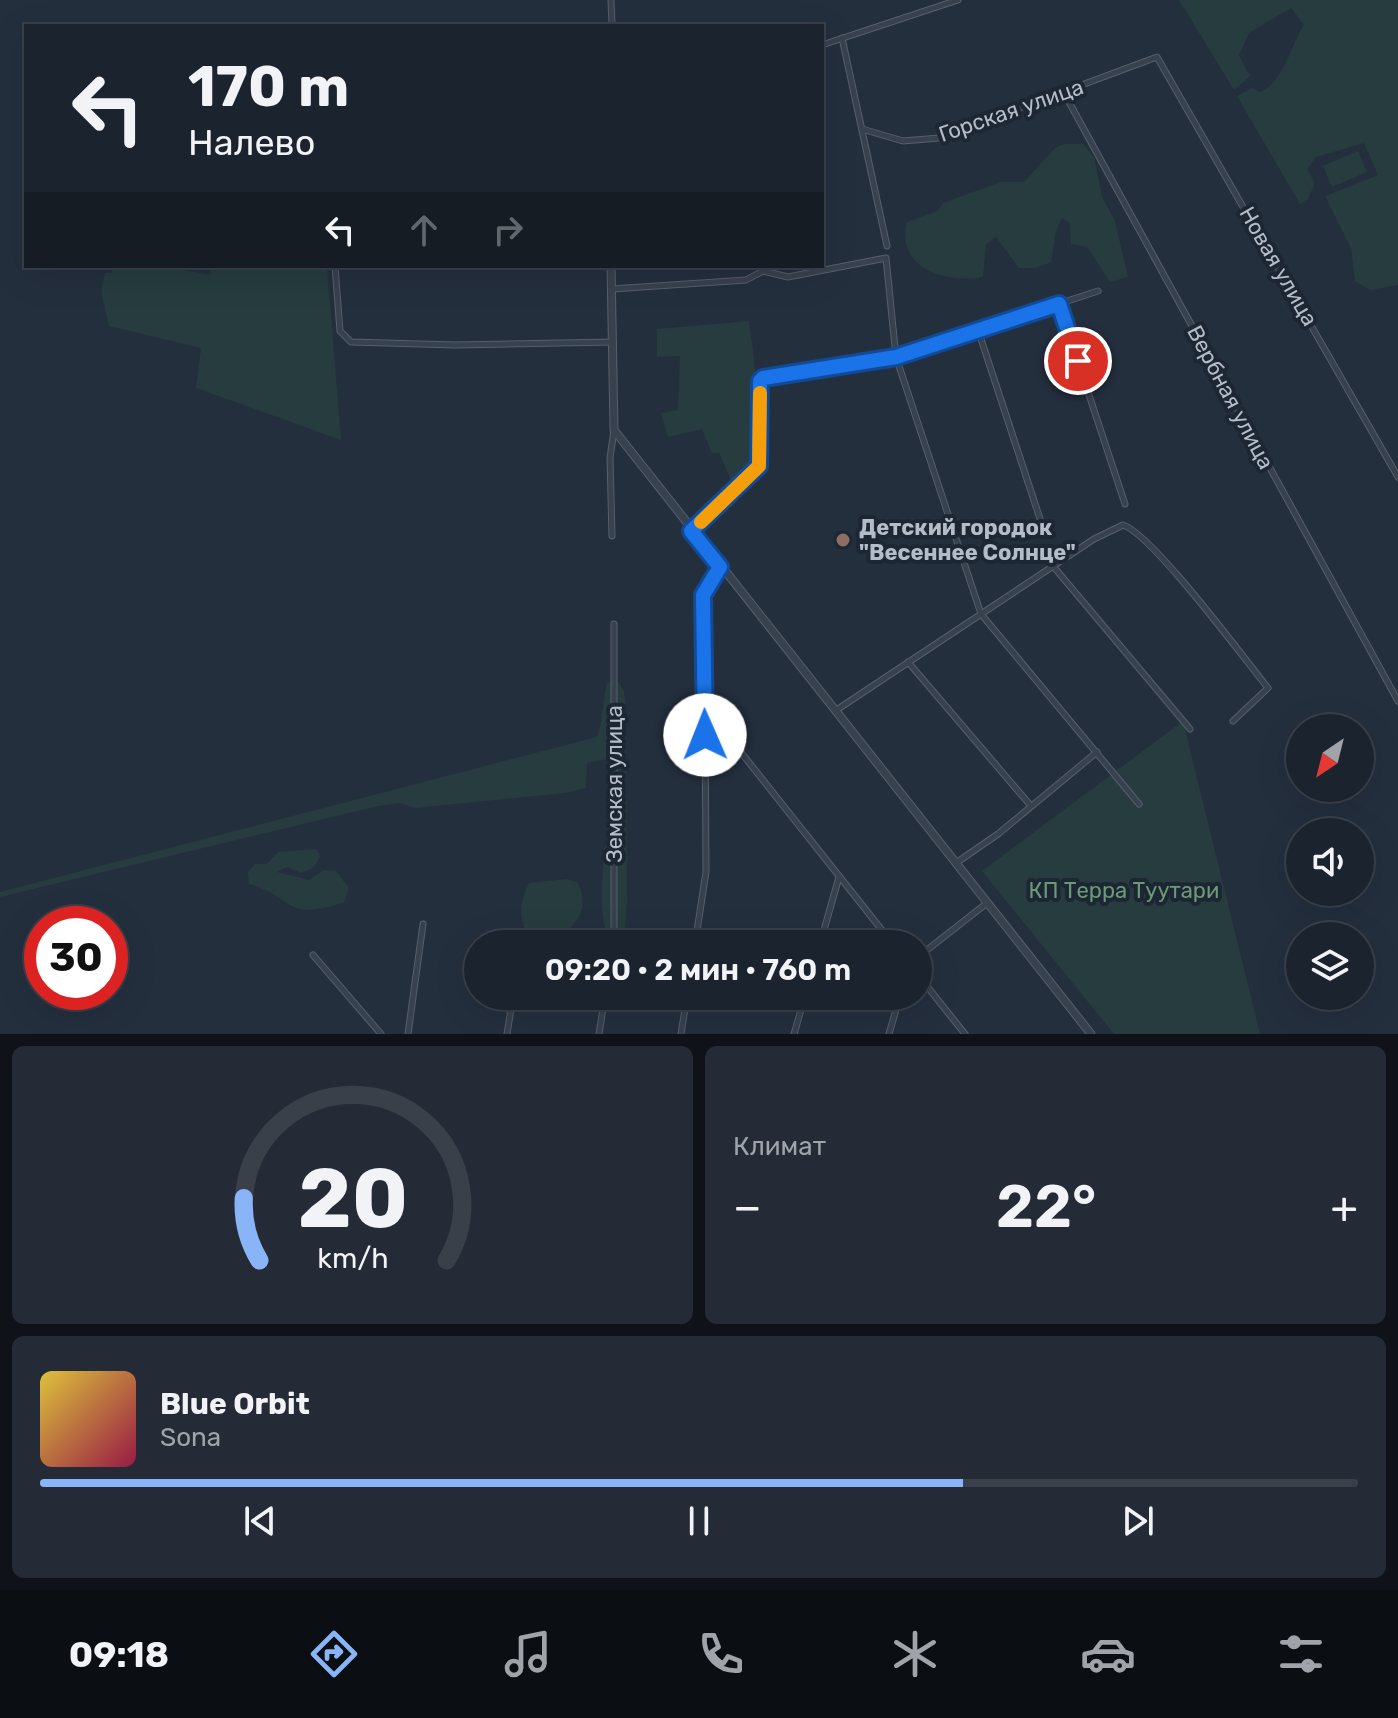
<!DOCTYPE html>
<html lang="ru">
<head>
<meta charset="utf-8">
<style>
	:root { --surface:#1b232e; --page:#242b36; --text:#f1f3f6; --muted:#a0a4aa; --line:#39404a; --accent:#8ab4f8 }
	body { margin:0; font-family:Rubik,sans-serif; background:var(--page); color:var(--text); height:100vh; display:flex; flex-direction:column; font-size:30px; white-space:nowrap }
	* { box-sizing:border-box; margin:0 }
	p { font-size:26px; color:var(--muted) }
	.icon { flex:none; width:44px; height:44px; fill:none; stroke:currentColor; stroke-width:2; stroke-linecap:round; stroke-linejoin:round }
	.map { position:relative; height:1034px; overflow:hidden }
	.drawer { display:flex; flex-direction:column; gap:12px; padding:12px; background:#0f1319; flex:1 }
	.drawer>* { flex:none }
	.banner { position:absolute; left:24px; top:24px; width:800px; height:244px; border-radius:0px; box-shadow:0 8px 32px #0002,0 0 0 2px var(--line); background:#1b232e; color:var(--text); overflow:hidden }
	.needle { width:52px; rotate:215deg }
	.buttons { position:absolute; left:1286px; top:714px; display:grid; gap:16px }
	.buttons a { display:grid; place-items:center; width:88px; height:88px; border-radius:50%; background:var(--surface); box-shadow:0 8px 32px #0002,0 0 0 2px var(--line); font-size:40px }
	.speed { position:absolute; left:24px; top:906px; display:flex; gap:16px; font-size:40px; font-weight:700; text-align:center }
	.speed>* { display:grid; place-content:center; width:104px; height:104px; border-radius:50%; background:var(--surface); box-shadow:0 8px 32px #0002,0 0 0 2px var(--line); line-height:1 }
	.speed .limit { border:12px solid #d22; background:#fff; color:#111 }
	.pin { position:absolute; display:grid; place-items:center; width:68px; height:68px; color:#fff; margin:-34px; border:4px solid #fff; border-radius:50%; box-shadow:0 2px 8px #0007 }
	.me { position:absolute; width:88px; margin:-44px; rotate:359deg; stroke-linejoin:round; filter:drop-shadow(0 0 6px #0008) }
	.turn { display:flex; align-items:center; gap:28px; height:168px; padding:0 32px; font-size:36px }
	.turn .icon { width:104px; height:104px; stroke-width:2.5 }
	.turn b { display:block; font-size:56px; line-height:68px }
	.lanes { display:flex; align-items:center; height:76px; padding:0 32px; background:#0003; justify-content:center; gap:40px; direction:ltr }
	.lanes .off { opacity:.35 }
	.big { font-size:60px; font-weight:600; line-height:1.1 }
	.drawer .tile { flex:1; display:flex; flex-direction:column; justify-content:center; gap:12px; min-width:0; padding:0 28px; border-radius:12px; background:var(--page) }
	.drawer .dial { align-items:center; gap:0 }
	.dial svg { height:208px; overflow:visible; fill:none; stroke:var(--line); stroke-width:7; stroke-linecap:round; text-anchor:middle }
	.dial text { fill:var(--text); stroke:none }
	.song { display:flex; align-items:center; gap:24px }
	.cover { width:96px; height:96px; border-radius:12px; background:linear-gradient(135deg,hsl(50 70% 55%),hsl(340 70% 35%)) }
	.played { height:8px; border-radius:4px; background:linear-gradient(90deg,var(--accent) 70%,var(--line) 70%) }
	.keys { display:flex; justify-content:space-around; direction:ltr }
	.heat { display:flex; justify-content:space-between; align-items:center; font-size:44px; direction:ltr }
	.drawer .tiles { flex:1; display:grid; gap:12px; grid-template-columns:1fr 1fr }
	.tile:last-child { grid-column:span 2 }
	.trip { position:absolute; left:464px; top:930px; width:468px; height:80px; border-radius:40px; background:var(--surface); box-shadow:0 8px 32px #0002,0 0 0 2px var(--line); font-weight:600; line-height:80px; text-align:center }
	.menu { display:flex; height:128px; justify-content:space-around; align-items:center; background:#0b0e12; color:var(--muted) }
	.menu .icon { width:56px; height:56px }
	.menu .on { color:var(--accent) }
	.menu b { font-size:36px; color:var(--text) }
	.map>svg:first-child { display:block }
</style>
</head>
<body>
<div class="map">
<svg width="1398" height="1034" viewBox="0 0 1398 1034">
	<rect width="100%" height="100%" fill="#242f3e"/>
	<!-- green -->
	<path fill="#263c3f" d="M1179,0h219v285l-28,5 -15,-9 -4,-33 -26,-52 53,-21 -14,-32 -48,14 -9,12 8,14 -7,16 -8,5 -63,-108 15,-8 8,4c23,-9 31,-47 44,-67l-13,-17 -42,25 -10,22 11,21 -16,14z
		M1064,144h19l11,13 8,40 13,24 13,56 -18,5 -23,-35 -16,-3 -1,-21 -8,-5 -6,13 -5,31 -15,6h-17l-23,-31 -10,7 -3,33c-37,7 -88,-9 -76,-55l31,-11 5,-8 58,-21h23l31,-34z
		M1358,151l9,21 -35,15 -9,-21z
		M113,266h50l47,9 1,-9h116l14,174 -145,-52 5,-40 -92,-22 -8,-35 4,-18h7z
		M749,321c4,28 16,118 7,141 -4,9 -14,18 -23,22l-14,-31h-7l-10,-24 -34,8 -7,-24 17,-3 2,-54 -23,1v-28z
		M618,682l6,9 2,19 1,190 -3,44 -15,-2c-21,-57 11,-124 -2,-183l-20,4 -1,25 -20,5 -151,15 -15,-5 -22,3 -378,91v-5l597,-155c7,-18 5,-36 10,-54z
		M1183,721l77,313h-146l-132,-163z
		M317,849l3,8 -7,11 -12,5 -14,-6 -10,5 32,8 15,-10 12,1 13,17 -5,14c-61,21 -49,-6 -95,-18l-1,-12 7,-8h12l11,-12z
		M567,879l11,4c13,28 -3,43 -25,60 -35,-3 -38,-32 -24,-60z"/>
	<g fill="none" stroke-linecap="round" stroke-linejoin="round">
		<!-- minor casing -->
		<g stroke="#565f6c" stroke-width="7">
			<path id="minor" d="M611,0l1,26
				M842,38l45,208
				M822,45l136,-45
				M1064,93l334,608
				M862,129l41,12 36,-3 218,-81 241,420
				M335,266l5,65 11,11 104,3 158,-3
				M612,289l134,-9 17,-9 25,6 98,-19 10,99 85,257 158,190
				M1059,304l66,200
				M978,330l67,204
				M691,531l68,-65 1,-85 3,-3 133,-21 202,-66
				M612,536l-2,-78 4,-28
				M1053,566l137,163
				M720,567l-17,28 2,112 188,237
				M614,624v320
				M908,662l123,144
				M835,711l259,-172 29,-14c29,9 120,132 145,163l-35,33
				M956,863l42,-29 99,-82
				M522,944v-3
				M695,944l11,-72 -1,-164
				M820,944l19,-67
				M313,955l68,79
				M918,957l69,-54
				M918,975l47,59
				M408,1034l15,-110
				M507,1034l6,-38
				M599,1034l6,-38
				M681,1034l6,-38
				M794,1034l11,-38
				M889,1034l11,-38"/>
		</g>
		<!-- tertiary casing -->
		<g stroke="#565f6c" stroke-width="9">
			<path id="tertiary" d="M611,266l3,164 477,604"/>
		</g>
		<!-- minor -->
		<use href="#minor" stroke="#38414e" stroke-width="5"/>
		<!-- tertiary -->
		<use href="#tertiary" stroke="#38414e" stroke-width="7"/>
	</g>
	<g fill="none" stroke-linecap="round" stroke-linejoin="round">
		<!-- route casing -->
		<g stroke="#114b97" stroke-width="20">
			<path id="route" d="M705,735l-2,-140 17,-28 -29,-36 68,-65 1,-85 3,-3 133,-21 163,-53 19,57"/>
		</g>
		<!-- route -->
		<use href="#route" stroke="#1a73e8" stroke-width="14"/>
		<!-- slow -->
		<path stroke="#f59e0b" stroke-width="14" d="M701,522l58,-56 1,-73"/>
	</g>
	<!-- markers -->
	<circle fill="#8d6e63" stroke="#1d2633" stroke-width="3" cx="843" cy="540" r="8"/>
	<g text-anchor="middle" stroke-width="8" stroke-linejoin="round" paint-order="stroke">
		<!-- street labels -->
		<g font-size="22" fill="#b4bcc9" stroke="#1d2633">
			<text transform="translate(1011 110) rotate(-19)" y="8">Горская улица</text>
			<text transform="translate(1279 266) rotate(60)" y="8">Новая улица</text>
			<text transform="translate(1231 397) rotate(62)" y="8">Вербная улица</text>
			<text transform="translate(614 784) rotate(-90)" y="8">Земская улица</text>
		</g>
		<!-- poi labels -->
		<g font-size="22" font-weight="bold" fill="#b4bcc9" stroke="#1d2633" text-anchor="start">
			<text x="859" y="535">Детский городок<tspan x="859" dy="25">"Весеннее Солнце"</tspan></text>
		</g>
		<!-- park labels -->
		<g font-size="22" fill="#6b9a76" stroke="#1d2633">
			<text x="1124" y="898">КП Терра Туутари</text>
		</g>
	</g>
</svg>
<div class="buttons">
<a><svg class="needle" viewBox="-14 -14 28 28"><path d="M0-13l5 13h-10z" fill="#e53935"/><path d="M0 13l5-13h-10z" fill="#a0a4aa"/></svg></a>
<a><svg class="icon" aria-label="sound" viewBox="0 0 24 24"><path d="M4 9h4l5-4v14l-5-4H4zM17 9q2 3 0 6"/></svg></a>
<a><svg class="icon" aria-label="layers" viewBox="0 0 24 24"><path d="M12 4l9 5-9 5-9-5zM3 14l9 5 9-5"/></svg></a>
</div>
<div class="speed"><div class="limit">30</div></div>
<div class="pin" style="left:1078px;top:361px;background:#d93025"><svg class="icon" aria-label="arrive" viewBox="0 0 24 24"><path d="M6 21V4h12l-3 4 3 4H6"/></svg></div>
<svg class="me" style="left:705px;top:735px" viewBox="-20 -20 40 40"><circle r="19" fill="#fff"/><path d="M0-13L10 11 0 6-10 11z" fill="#1a73e8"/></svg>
<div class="trip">09:20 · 2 мин · 760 m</div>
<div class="banner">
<div class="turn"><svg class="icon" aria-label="left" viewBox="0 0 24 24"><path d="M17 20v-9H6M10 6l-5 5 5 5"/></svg><div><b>170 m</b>Налево</div></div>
<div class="lanes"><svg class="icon" aria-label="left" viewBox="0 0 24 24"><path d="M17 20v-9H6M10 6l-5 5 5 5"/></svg><svg class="icon off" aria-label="ahead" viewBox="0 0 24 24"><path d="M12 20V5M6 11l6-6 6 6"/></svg><svg class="icon off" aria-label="right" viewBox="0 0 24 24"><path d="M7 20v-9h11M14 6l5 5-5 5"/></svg></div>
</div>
</div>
<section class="drawer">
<div class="tiles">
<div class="tile dial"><svg viewBox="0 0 100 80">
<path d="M14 69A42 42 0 1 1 86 69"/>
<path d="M14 69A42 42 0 0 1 8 45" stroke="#8ab4f8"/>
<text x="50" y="56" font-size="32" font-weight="700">20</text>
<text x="50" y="72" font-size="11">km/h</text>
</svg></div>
<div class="tile"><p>Климат</p>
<div class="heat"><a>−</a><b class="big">22°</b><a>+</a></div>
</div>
<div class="tile">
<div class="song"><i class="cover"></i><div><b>Blue Orbit</b><p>Sona</p></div></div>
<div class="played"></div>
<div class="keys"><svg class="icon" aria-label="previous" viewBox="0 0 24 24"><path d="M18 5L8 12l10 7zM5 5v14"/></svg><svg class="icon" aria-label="pause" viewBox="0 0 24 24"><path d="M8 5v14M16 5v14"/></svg><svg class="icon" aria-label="next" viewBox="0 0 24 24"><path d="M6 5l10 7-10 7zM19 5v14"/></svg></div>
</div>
</div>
</section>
<nav class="menu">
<b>09:18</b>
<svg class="icon on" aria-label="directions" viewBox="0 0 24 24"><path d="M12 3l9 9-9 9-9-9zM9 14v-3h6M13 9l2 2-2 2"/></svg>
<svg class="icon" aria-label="music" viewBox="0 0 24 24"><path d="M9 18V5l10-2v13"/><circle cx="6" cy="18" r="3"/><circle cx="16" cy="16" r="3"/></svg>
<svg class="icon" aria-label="phone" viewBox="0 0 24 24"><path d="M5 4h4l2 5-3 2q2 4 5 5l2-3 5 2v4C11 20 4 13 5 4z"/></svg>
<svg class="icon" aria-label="climate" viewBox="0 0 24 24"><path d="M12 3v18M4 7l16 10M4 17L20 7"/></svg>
<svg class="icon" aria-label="car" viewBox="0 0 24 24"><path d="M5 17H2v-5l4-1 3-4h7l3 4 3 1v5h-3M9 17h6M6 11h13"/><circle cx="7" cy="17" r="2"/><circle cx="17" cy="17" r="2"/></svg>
<svg class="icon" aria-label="filters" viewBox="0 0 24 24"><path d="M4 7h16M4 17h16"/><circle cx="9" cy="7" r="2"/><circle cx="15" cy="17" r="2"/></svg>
</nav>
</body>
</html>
